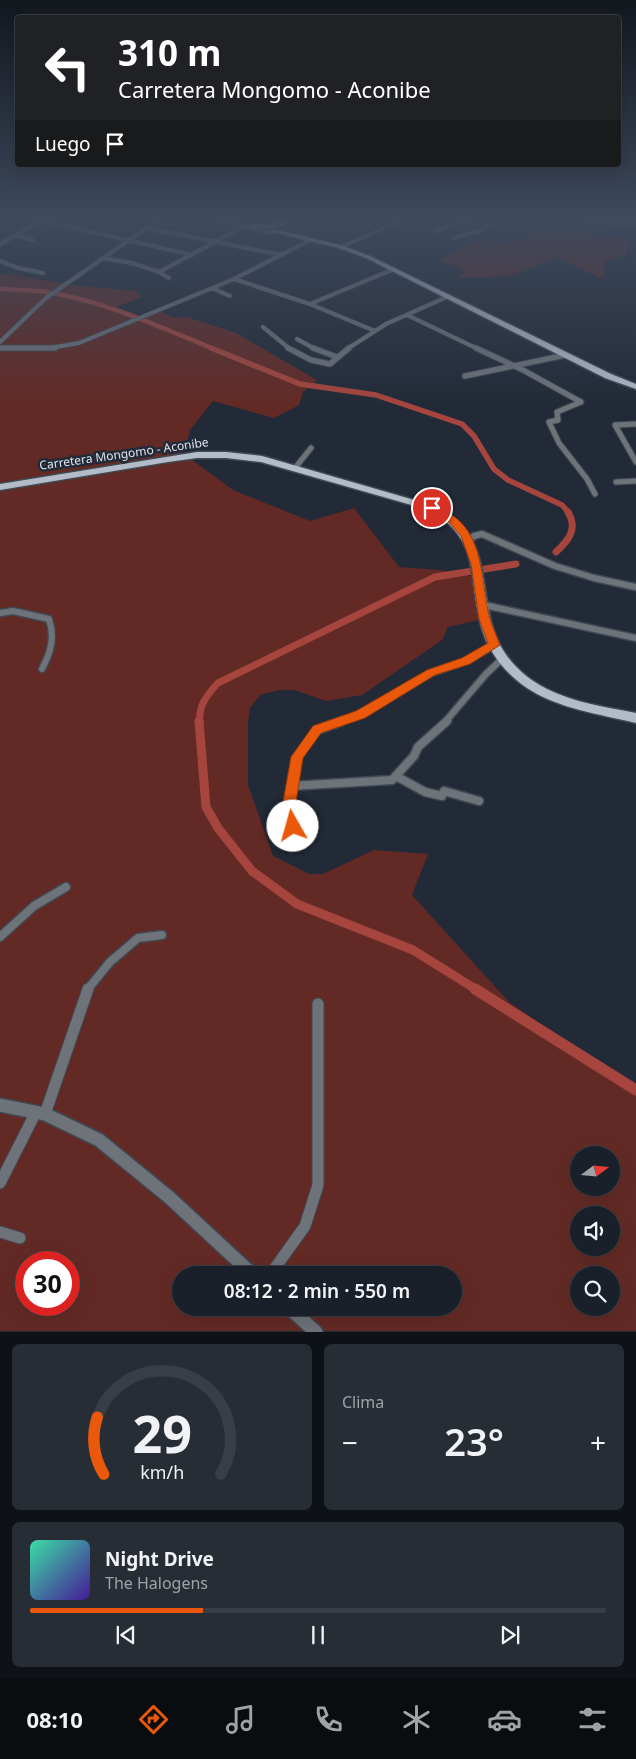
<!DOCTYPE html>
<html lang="es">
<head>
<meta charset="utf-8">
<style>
	:root { --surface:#1a2029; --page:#272d35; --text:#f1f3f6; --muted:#9fa3a8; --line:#383e46; --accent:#ea580c }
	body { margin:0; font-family:"Noto Sans",sans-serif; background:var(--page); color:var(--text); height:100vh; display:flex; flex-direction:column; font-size:19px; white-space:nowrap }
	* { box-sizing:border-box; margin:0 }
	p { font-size:16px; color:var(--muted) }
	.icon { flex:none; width:28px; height:28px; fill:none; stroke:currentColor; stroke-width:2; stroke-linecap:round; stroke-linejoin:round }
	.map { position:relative; height:1332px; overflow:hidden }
	.sheet { display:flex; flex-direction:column; gap:12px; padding:12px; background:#0e1217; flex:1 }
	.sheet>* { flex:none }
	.top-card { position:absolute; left:15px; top:15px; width:606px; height:152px; border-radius:5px; box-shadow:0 5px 20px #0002,0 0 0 1px var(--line); background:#202124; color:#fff; overflow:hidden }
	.needle { width:32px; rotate:74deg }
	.fabs { position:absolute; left:570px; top:1146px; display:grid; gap:10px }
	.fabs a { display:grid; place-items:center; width:50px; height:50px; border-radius:50%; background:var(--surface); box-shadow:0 5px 20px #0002,0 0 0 1px var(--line); font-size:25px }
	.speed { position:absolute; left:15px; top:1251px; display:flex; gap:10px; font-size:25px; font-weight:700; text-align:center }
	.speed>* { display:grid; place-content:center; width:65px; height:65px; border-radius:50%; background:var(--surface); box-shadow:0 5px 20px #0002,0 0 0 1px var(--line); line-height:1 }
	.speed .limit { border:8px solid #d22; background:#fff; color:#111 }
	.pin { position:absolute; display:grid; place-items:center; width:42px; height:42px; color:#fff; margin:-21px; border:2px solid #fff; border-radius:50%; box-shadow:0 1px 5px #0007 }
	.me { position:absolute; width:55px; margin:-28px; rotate:353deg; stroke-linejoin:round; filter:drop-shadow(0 0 4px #0008) }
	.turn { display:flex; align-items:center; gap:18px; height:105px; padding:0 20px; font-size:22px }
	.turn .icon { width:65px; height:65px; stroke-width:2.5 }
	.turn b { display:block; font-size:35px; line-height:42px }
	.then { display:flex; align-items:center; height:48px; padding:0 20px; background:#0003; gap:10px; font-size:19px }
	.big { font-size:38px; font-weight:600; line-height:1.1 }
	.sheet .widget { flex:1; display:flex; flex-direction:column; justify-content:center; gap:8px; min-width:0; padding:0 18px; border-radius:8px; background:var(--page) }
	.sheet .dial { align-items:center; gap:0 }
	.dial svg { height:130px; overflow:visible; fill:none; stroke:var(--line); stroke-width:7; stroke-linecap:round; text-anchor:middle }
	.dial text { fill:var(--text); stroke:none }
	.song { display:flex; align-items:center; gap:15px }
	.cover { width:60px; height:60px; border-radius:8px; background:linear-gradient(135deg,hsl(160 70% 55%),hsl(260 70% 35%)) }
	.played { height:5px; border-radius:2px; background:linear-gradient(90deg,var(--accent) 30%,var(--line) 30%) }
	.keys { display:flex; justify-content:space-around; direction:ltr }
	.heat { display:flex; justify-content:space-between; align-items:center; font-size:28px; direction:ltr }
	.sheet .tiles { flex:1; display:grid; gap:12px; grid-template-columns:1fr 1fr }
	.widget:last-child { grid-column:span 2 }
	.trip { position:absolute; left:172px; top:1266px; width:290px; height:50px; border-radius:25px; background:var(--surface); box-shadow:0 5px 20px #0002,0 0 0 1px var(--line); font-weight:600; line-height:50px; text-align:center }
	.tabs { display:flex; height:80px; justify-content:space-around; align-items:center; background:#0a0d10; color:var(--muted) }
	.tabs .icon { width:35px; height:35px }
	.tabs .active { color:var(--accent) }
	.tabs b { font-size:22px; color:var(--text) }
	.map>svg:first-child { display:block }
</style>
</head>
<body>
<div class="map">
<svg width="636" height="1332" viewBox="0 0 636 1332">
	<rect width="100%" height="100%" fill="#222a37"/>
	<!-- green -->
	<path fill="#632a25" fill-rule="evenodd" d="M576,228l12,3 10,-1 -3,4 14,5 16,-5 3,11 -3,10 -20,6 -2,18 -46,-21 -48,18 -50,2 5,-7 -23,-10 3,-4 29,-15 19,-2 10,3 24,-5 -3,-5 18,-4 10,5z
		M0,273l80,13 57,5 5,6 -26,10 25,9 17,-6 16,8 13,-1 49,16 81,47 -14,12 -4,13 -25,13 -61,-17 -23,29 -6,24 49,36 77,31 44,-13 45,59 41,3 35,7 8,42 -35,8 -6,13 -80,55 -36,6 -31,-11h-16l-19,5 -10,13 -2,14v63l25,71 36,18h14l51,-24 54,4 -16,41 97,107 47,33 80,49v247h-636zM579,1155h32v33h-32zM579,1215h32v33h-32zM26,1262h43v43h-43zM181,1275h273v33h-273zM579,1275h32v33h-32z"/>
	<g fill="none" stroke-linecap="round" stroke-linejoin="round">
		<!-- canal-far4 -->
		<path stroke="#a6453d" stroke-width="4.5" d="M0,289c15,1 31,1 46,3 59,9 114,35 168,57"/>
		<!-- canal-far3 -->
		<path stroke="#a6453d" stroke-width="5.5" d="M211,348l89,36 76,11 86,29 12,12 20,33 14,11 54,25 7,8"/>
		<!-- canal-far2 -->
		<path stroke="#a6453d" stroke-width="7" d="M556,552c13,-12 22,-23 12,-40
			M200,722c-2,-16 7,-27 18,-39l217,-106 81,-13"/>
		<!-- canal-far1 -->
		<path stroke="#a6453d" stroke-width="9" d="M199,721l7,86 12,21 34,43 45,33 116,46 64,40"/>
		<!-- canal -->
		<path stroke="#a6453d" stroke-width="11" d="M475,989l161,101"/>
		<!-- minor-far4 casing -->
		<g stroke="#404854" stroke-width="5">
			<path id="minor-far4" d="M41,220l151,35
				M580,220l56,5
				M146,228l136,27
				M436,231l20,-8 20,-3
				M15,235l18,5
				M453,238l32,-9 5,-7 -3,-2
				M0,244l42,-24
				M341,247l60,-27
				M102,258l30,5 27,9
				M0,261l18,7 25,5
				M169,278l-10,-6 86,-46
				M234,279l76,25 65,27
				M212,288l18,8
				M310,304l84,-35
				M407,315l71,34
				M263,327l27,22
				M297,339l18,10
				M0,342l46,-44 112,-78
				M0,348h50l29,-5 155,-64 76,-39
				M347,349l39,-25 63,-28"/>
		</g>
		<!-- minor-far3 casing -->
		<g stroke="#404854" stroke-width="7">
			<path id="minor-far3" d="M0,348h55
				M288,348l23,12 19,4 19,-16
				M313,348l24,9
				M476,348l47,22 58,32
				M465,376l101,-21
				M581,402l-24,10 1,8 -9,2 10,21 28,36 8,15
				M636,424l-21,1 21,37
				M295,468l16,-20
				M616,482l20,-1"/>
		</g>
		<!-- minor-far2 casing -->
		<g stroke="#404854" stroke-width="9">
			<path id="minor-far2" d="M468,542l6,-6 8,-2 73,32 39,12 42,9
				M484,605l152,33
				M0,613l13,-2 36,8c6,18 2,33 -7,50
				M339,722l21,-7 71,-42 35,-12 28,-16
				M445,722l41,-48 16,-15"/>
		</g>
		<!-- minor-far1 casing -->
		<g stroke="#404854" stroke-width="11">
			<path id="minor-far1" d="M396,776l29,16 17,4 2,-5 35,10
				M291,786l101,-6 22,-24 4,-9 29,-26
				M298,841l-5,-15 -3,-24 7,-45 20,-27 25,-9
				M0,937l34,-31 32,-19
				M87,990l23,-28 28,-24 24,-3"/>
		</g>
		<!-- minor casing -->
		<g stroke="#404854" stroke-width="13">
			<path id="minor" d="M45,1114l43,-125
				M0,1183l36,-71
				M0,1232l20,6
				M270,1275l35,-49 13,-41v-181"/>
		</g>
		<!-- tertiary-far1 casing -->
		<g stroke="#404854" stroke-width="6">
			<path id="tertiary-far1" d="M217,220l55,12"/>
		</g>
		<!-- tertiary casing -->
		<g stroke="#404854" stroke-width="16">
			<path id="tertiary" d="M0,1105l45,9 54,26 71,58 83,77
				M289,1308l27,24"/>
		</g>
		<!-- primary casing -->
		<g stroke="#404854" stroke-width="3">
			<path id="primary" d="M285,220h8c-11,7 -32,12 -44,6l3,-2h19z
				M274,229l69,17 27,10 241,118 25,10v5l-31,-11 -239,-120 -27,-10 -67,-16 -1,-1z
				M197,452h29l36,4 173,50c56,30 43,71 58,122 8,27 29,49 54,61 28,14 59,18 89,24v10c-37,-9 -77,-14 -109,-35 -21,-14 -38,-35 -45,-59 -15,-50 1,-89 -53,-119l-168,-48 -35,-4h-29l-29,4 -168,28v-6z"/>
		</g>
		<!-- minor-far4 -->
		<use href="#minor-far4" stroke="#6e7279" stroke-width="4"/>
		<!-- minor-far3 -->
		<use href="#minor-far3" stroke="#6e7279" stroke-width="5"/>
		<!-- minor-far2 -->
		<use href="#minor-far2" stroke="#6e7279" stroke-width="6"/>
		<!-- minor-far1 -->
		<use href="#minor-far1" stroke="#6e7279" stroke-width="8"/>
		<!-- minor -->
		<use href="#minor" stroke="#6e7279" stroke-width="11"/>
		<!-- tertiary-far1 -->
		<use href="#tertiary-far1" stroke="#6e7279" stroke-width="5"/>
		<!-- tertiary -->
		<use href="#tertiary" stroke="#6e7279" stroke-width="13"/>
		<!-- primary -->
		<use href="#primary" fill="#b3bbc9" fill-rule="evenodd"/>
	</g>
	<!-- sky -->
	<linearGradient id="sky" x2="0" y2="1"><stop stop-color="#13171e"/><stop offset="0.54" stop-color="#3e4a5e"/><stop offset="1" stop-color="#3e4a5e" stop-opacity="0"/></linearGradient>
	<rect width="636" height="406" fill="url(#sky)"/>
	<!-- route -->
	<path fill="#ea580c" stroke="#983908" d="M429,506c7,-1 12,3 18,6 39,21 33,71 43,107 3,9 7,18 10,26l-30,19 -35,11 -70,43 -44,15 -18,25 -7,44 3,24 -2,4 -4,2 -5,-2 -5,-28 8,-45 22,-31 43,-15 71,-41 35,-12 26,-15 -9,-24 -8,-55 -10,-28 -14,-16 -18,-10z"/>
	<g text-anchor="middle" stroke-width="5" stroke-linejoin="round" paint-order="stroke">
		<!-- street labels -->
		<g font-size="12" fill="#dee3ec" stroke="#222a37">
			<text transform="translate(124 454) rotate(-8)" y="4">Carretera Mongomo - Aconibe</text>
		</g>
	</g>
</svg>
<div class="fabs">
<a><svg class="needle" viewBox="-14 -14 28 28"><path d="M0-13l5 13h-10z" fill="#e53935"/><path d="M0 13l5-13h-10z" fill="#9fa3a8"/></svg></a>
<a><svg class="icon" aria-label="sound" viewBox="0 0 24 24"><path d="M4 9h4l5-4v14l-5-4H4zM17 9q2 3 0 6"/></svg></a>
<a><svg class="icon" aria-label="search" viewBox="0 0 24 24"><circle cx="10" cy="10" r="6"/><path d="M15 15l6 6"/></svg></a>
</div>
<div class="speed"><div class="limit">30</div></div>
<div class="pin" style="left:432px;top:508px;background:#d93025"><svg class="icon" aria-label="arrive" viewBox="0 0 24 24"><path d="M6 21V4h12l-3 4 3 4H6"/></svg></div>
<svg class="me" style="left:293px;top:826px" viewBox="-20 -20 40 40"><circle r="19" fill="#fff"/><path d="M0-13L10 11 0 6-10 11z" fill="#ea580c"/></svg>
<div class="trip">08:12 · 2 min · 550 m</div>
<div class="top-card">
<div class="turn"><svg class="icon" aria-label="left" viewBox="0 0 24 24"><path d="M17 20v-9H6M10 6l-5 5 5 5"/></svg><div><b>310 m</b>Carretera Mongomo - Aconibe</div></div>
<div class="then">Luego<svg class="icon" aria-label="arrive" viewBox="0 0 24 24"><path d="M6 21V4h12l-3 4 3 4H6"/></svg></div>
</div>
</div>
<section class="sheet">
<div class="tiles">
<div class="widget dial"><svg viewBox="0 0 100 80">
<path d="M14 69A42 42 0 1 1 86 69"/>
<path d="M14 69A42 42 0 0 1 10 34" stroke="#ea580c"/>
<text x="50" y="56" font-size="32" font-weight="700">29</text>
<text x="50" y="72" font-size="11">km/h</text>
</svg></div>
<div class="widget"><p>Clima</p>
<div class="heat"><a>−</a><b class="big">23°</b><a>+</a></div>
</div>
<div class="widget">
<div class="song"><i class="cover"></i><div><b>Night Drive</b><p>The Halogens</p></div></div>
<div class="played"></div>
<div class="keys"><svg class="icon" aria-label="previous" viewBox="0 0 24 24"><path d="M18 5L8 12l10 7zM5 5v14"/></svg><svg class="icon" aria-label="pause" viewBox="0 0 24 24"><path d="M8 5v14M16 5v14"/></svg><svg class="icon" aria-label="next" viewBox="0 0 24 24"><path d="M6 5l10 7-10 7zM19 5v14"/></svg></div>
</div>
</div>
</section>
<nav class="tabs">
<b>08:10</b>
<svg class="icon active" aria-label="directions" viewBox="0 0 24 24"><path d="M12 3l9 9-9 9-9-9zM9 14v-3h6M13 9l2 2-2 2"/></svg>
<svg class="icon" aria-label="music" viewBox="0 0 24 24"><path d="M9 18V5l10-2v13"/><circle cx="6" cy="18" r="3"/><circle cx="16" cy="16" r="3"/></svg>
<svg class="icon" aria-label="phone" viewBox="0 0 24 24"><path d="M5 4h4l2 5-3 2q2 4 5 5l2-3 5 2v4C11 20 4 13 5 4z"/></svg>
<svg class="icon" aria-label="climate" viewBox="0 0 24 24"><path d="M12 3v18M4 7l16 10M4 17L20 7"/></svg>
<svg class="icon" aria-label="car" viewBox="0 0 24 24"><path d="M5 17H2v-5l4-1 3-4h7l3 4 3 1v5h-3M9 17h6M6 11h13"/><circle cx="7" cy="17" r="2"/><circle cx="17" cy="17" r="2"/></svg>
<svg class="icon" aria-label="filters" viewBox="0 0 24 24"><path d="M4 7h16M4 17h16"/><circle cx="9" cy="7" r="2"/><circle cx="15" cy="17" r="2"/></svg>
</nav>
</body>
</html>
